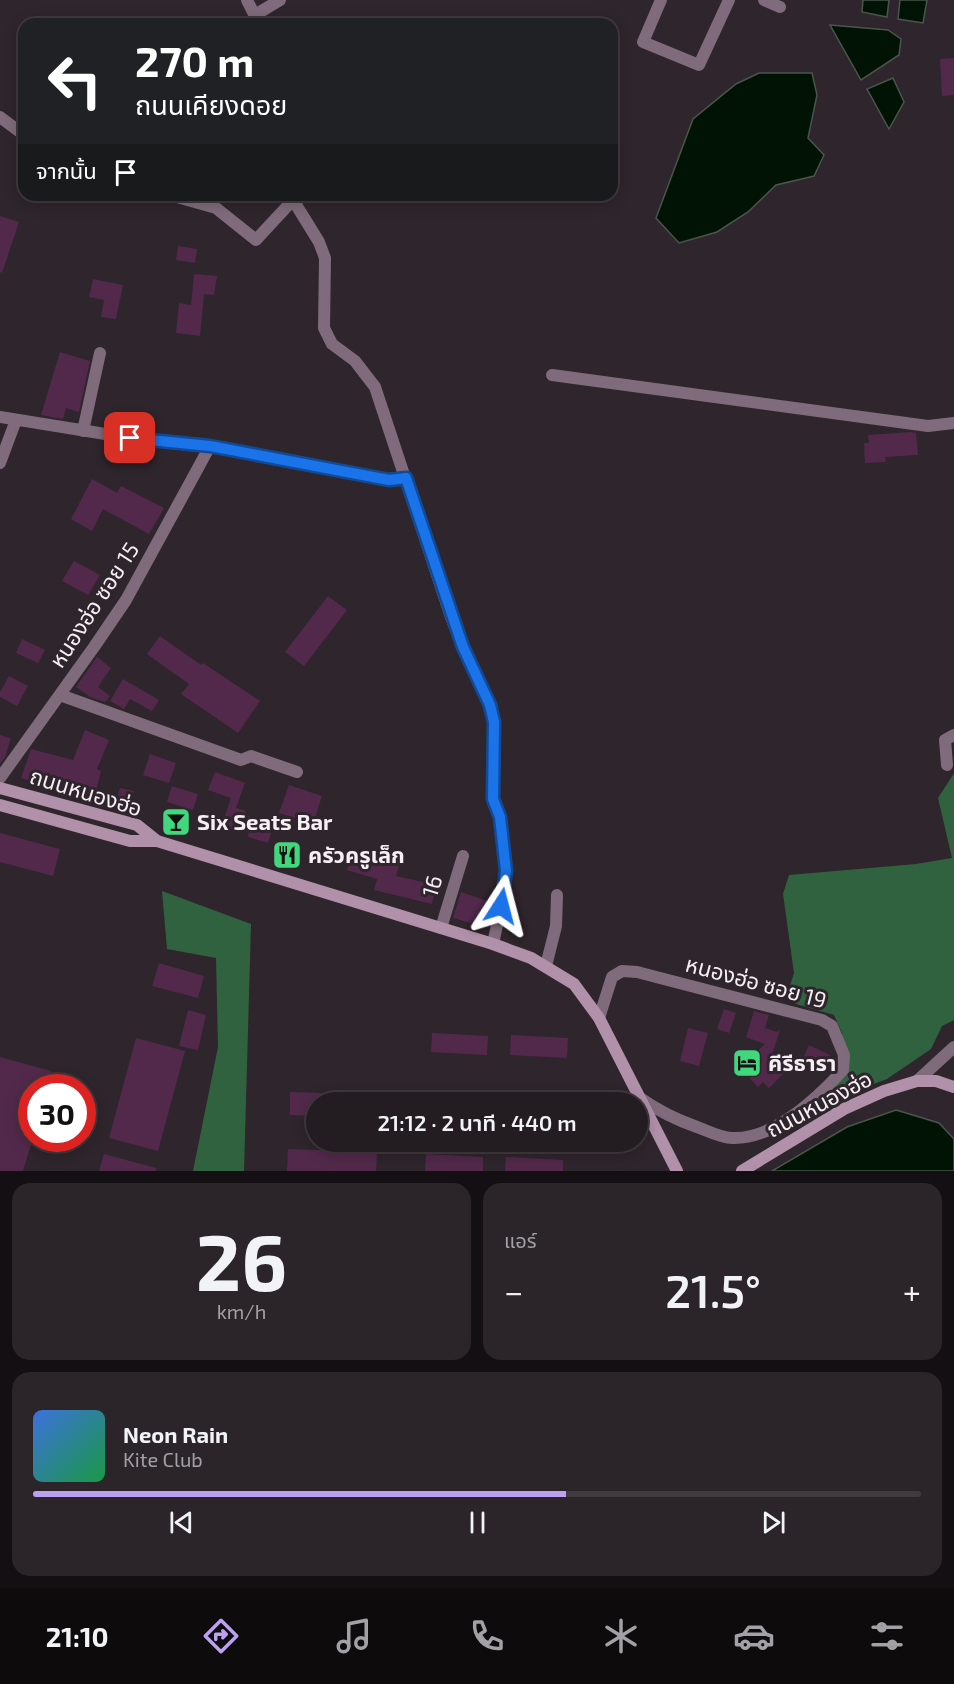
<!DOCTYPE html>
<html lang="th">
<head>
<meta charset="utf-8">
<style>
	:root { --surface:#231c21; --page:#2b252a; --text:#f1f3f6; --muted:#a3a1a5; --line:#403a3f; --accent:#bca0f2 }
	body { margin:0; font-family:"Exo 2","Noto Sans Thai",sans-serif; background:var(--page); color:var(--text); height:100vh; display:flex; flex-direction:column; font-size:22px; white-space:nowrap }
	* { box-sizing:border-box; margin:0 }
	p { font-size:20px; color:var(--muted) }
	.icon { flex:none; width:33px; height:33px; fill:none; stroke:currentColor; stroke-width:2; stroke-linecap:round; stroke-linejoin:round }
	.map { position:relative; height:1171px; overflow:hidden }
	.details { display:flex; flex-direction:column; gap:12px; padding:12px; background:#130f12; flex:1 }
	.details>* { flex:none }
	.guide { position:absolute; left:18px; top:18px; width:600px; height:183px; border-radius:18px; box-shadow:0 3px 15px #0003,0 0 0 2px var(--line); background:#202124; color:#fff; overflow:hidden }
	.speed { position:absolute; left:18px; top:1074px; display:flex; gap:12px; font-size:30px; font-weight:700; text-align:center }
	.speed>* { display:grid; place-content:center; width:78px; height:78px; border-radius:50%; background:var(--surface); box-shadow:0 3px 15px #0003,0 0 0 2px var(--line); line-height:1 }
	.speed .limit { border:9px solid #d22; background:#fff; color:#111 }
	.pin { position:absolute; display:grid; place-items:center; width:51px; height:51px; color:#fff; margin:-26px; border-radius:12px; box-shadow:0 3px 9px #0006 }
	.me { position:absolute; width:66px; margin:-33px; rotate:9deg; stroke-linejoin:round; filter:drop-shadow(0 0 4px #0008) }
	.turn { display:flex; align-items:center; gap:21px; height:126px; padding:0 18px; font-size:27px }
	.turn .icon { width:78px; height:78px; stroke-width:2.5 }
	.turn b { display:block; font-size:42px; line-height:51px }
	.then { display:flex; align-items:center; height:57px; padding:0 18px; background:#0003; gap:12px; font-size:22px }
	.big { font-size:45px; font-weight:600; line-height:1.1 }
	.details .card { flex:1; display:flex; flex-direction:column; justify-content:center; gap:9px; min-width:0; padding:0 21px; border-radius:18px; background:var(--page) }
	.details .dial { align-items:center; gap:0 }
	.dial b { font-size:78px; line-height:1 }
	.song { display:flex; align-items:center; gap:18px }
	.cover { width:72px; height:72px; border-radius:9px; background:linear-gradient(135deg,hsl(220 70% 55%),hsl(140 70% 35%)) }
	.played { height:6px; border-radius:3px; background:linear-gradient(90deg,var(--accent) 60%,var(--line) 60%) }
	.keys { display:flex; justify-content:space-around; direction:ltr }
	.heat { display:flex; justify-content:space-between; align-items:center; font-size:33px; direction:ltr }
	.details .tiles { flex:1; display:grid; gap:12px; grid-template-columns:1fr 1fr }
	.card:last-child { grid-column:span 2 }
	.trip { position:absolute; left:306px; top:1092px; width:342px; height:60px; border-radius:30px; background:var(--surface); box-shadow:0 3px 15px #0003,0 0 0 2px var(--line); font-weight:600; line-height:60px; text-align:center }
	.menu { display:flex; height:96px; justify-content:space-around; align-items:center; background:#0e0b0d; color:var(--muted) }
	.menu .icon { width:42px; height:42px }
	.menu .selected { color:var(--accent) }
	.menu b { font-size:27px; color:var(--text) }
	.map>svg:first-child { display:block }
</style>
</head>
<body>
<div class="map">
<svg width="954" height="1171" viewBox="0 0 954 1171">
	<rect width="100%" height="100%" fill="#2f252c"/>
	<!-- forest -->
	<path fill="#306240" d="M954,773v247l-12,6 -11,23 -44,30 -64,24 18,-43 1,-27 -8,-18 -38,-11 -9,-9 7,-22 -11,-79 6,-19 127,-11 36,-6 -14,-60z
		M162,891l89,33 -7,247h-51l25,-124 -2,-89 -49,-9z"/>
	<!-- water -->
	<path fill="#001304" stroke="#4a554c" stroke-width="1.5" d="M863,0h26l-2,17 -25,-5z
		M900,0h27l-4,23 -25,-4z
		M830,25l58,5 13,9 -2,16 -38,25z
		M759,73h53l5,22 -9,43 16,17 -10,21 -38,9 -28,27 -31,20 -38,11 -23,-25 37,-99 43,-35z
		M893,78l11,24 -15,27 -22,-40z
		M896,1110l43,13 15,16v32h-182l75,-44z"/>
	<!-- building -->
	<path fill="#52294b" d="M954,58v37l-12,1 -2,-37z
		M0,216l19,6 -17,51 -2,-1z
		M178,246l19,3 -2,14 -19,-3z
		M194,274l23,2 -3,19 -10,-1 -4,42 -24,-3 3,-30 12,2z
		M93,279l30,6 -7,34 -15,-2 3,-17 -15,-3z
		M60,352l30,9 -11,51 -13,-4 -3,11 -22,-4z
		M911,432l5,1 2,22 -33,2 1,5 -21,1 -1,-20h5l-1,-8z
		M92,479l25,14 4,-7 43,22 -15,26 -46,-25 -11,22 -21,-12z
		M74,561l26,14 -12,20 -26,-14z
		M328,596l19,14 -43,56 -19,-14z
		M160,636l41,29 2,-2 57,38 -22,32 -57,-39 8,-10 -42,-30z
		M22,639l23,11 -7,13 -22,-10z
		M97,657l14,11 -13,19 12,9 -5,6 -15,-5 -14,-10z
		M9,676l19,10 -11,20 -17,-9v-5z
		M123,679l36,21 -7,11 -22,-12 -6,10 -14,-8z
		M85,730l24,10 -12,29 4,2 -7,28 -22,-5 2,-8 -36,-9 -2,6 -15,-5 10,-29 42,11z
		M0,735l11,3 -6,19 -5,7z
		M150,754l26,9 -7,20 -26,-8z
		M215,772l30,11 -9,25 10,3 -1,4 29,9 -6,19 -20,-6 1,-4 -27,-9 9,-26 -23,-8z
		M289,785l33,11 -9,28 -34,-11z
		M172,786l26,8 -5,16 -26,-8z
		M120,788l14,3 -6,22 -14,-4z
		M0,833l60,16 -7,27 -53,-14z
		M280,844l19,7 -5,16 -20,-7z
		M353,850l30,9 2,-7 16,5 -5,19 40,9 -4,19 -58,-14 3,-11 -30,-9z
		M461,892l32,11 -5,25 -35,-10z
		M159,963l45,13 -6,22 -46,-12z
		M724,1009l12,4 -7,20 -12,-4z
		M188,1010l18,5 -8,35 -19,-4z
		M754,1011l15,4 -4,13 12,4 3,-2 -8,25 -3,3 15,15 -15,15 -6,-6 -5,5 -12,-13 7,-7 -6,-6 18,-17 -19,-7z
		M688,1028l20,5 -9,33 -19,-5z
		M432,1033l56,3 -1,19 -56,-3z
		M511,1035l57,3 -1,20 -57,-3z
		M136,1038l49,13 -27,100 -49,-13z
		M809,1045l21,10 -5,11 -10,-5 -3,7 -11,-5z
		M0,1057l51,14 -4,17h-15v53l-9,30h-23z
		M290,1092l96,3v7h-70v14l-26,-1z
		M288,1149l89,3 -1,19h-89z
		M104,1154l52,14v3h-57z
		M426,1154l57,3v14h-58z
		M506,1157l57,3v11h-58z"/>
	<g fill="none" stroke-linecap="round" stroke-linejoin="round">
		<!-- street -->
		<path stroke="#7f6b7b" stroke-width="12" d="M247,0l12,24
			M661,0l-18,42 56,23 30,-65
			M764,0l16,7
			M255,15l25,-15
			M0,117l24,18
			M170,195l46,13 40,32 36,-39
			M290,195l29,47 6,16 -1,70 8,16 23,17 20,26 76,230 12,30 28,58 3,17 -1,77 6,18 7,54 -1,16 -12,57
			M552,375l376,51 26,-3
			M0,417l130,21 80,8 179,34 17,-2
			M83,431l17,-78
			M0,463l16,-43
			M60,695l181,65 10,-4 46,16
			M947,765l-2,-25 9,-5
			M0,778l94,-131 32,-47 84,-154
			M441,928l22,-72
			M546,966l10,-40 1,-31
			M599,1018l13,-41 10,-6 15,1 185,48 10,6 12,29 -1,15c-26,28 -69,70 -111,68 -11,0 -24,-7 -35,-11 -20,-7 -40,-17 -57,-29
			M917,1081l37,-34"/>
		<!-- secondary -->
		<path stroke="#b190a9" stroke-width="12" d="M0,788l137,37 20,16
			M0,805l130,36h27l336,103 38,14 43,26 25,34 78,153
			M742,1171l102,-62 40,-18 33,-10h19l18,6"/>
	</g>
	<g fill="none" stroke-linecap="round" stroke-linejoin="round">
		<!-- route casing -->
		<g stroke="#114b97" stroke-width="15">
			<path id="route" d="M130,438l80,8 179,34 17,-2 57,169 27,58 4,17 -1,77 7,18 6,54 -5,35"/>
		</g>
		<!-- route -->
		<use href="#route" stroke="#1a73e8" stroke-width="10"/>
	</g>
	<!-- icons -->
	<defs>
		<g id="bar-square" transform="scale(1.5)"><rect x="-9" y="-9" width="18" height="18" rx="4" fill="#41d77c" stroke="#2f252c"/><path d="M-6-5H6L.8 .8V4.5H3.5V6h-7V4.5H-.8V.8Z" fill="#111"/></g>
		<g id="restaurant-square" transform="scale(1.5)"><rect x="-9" y="-9" width="18" height="18" rx="4" fill="#41d77c" stroke="#2f252c"/><path d="M-5-6h1v4h1v-4h1v4h1v-4h1v5L-1.5 .5V6h-2V.5L-5-1ZM5-6V6H3V1.5H1.5Q1.5-4 5-6Z" fill="#111"/></g>
		<g id="hotel-square" transform="scale(1.5)"><rect x="-9" y="-9" width="18" height="18" rx="4" fill="#41d77c" stroke="#2f252c"/><path d="M-6-4.5h1.5V1H6V5H4.5V3h-9V5H-6ZM-4 0a1.8 1.8 0 1 1 3.6 0ZM.5 0V-2.5h3Q6-2.5 6 0Z" fill="#111"/></g>
	</defs>
	<g fill-rule="evenodd">
		<use href="#bar-square" x="176" y="822"/>
		<use href="#restaurant-square" x="287" y="855"/>
		<use href="#hotel-square" x="747" y="1063"/>
	</g>
	<g text-anchor="middle" stroke-width="6" stroke-linejoin="round" paint-order="stroke">
		<!-- street labels -->
		<g font-size="22" fill="#f6eff4" stroke="#2f252c">
			<text transform="translate(94 605) rotate(-57)" y="8">หนองฮ่อ ซอย 15</text>
			<text transform="translate(86 792) rotate(17)" y="8">ถนนหนองฮ่อ</text>
			<text transform="translate(432 886) rotate(-73)" y="8">16</text>
			<text transform="translate(756 982) rotate(15)" y="8">หนองฮ่อ ซอย 19</text>
			<text transform="translate(819 1104) rotate(-28)" y="8">ถนนหนองฮ่อ</text>
		</g>
		<!-- poi labels -->
		<g font-size="22" font-weight="bold" fill="#f6eff4" stroke="#2f252c" text-anchor="start">
			<text x="197" y="830">Six Seats Bar</text>
			<text x="308" y="863">ครัวครูเล็ก</text>
			<text x="768" y="1071">คีรีธารา</text>
		</g>
	</g>
</svg>
<div class="speed"><div class="limit">30</div></div>
<div class="pin" style="left:130px;top:438px;background:#d93025"><svg class="icon" aria-label="arrive" viewBox="0 0 24 24"><path d="M6 21V4h12l-3 4 3 4H6"/></svg></div>
<svg class="me" style="left:501px;top:906px" viewBox="-20 -20 40 40"><path d="M0-17L14 15 0 8-14 15z" fill="#1a73e8" stroke="#fff" stroke-width="4"/></svg>
<div class="trip">21:12 · 2 นาที · 440 m</div>
<div class="guide">
<div class="turn"><svg class="icon" aria-label="left" viewBox="0 0 24 24"><path d="M17 20v-9H6M10 6l-5 5 5 5"/></svg><div><b>270 m</b>ถนนเคียงดอย</div></div>
<div class="then">จากนั้น<svg class="icon" aria-label="arrive" viewBox="0 0 24 24"><path d="M6 21V4h12l-3 4 3 4H6"/></svg></div>
</div>
</div>
<section class="details">
<div class="tiles">
<div class="card dial"><b>26</b><p>km/h</p></div>
<div class="card"><p>แอร์</p>
<div class="heat"><a>−</a><b class="big">21.5°</b><a>+</a></div>
</div>
<div class="card">
<div class="song"><i class="cover"></i><div><b>Neon Rain</b><p>Kite Club</p></div></div>
<div class="played"></div>
<div class="keys"><svg class="icon" aria-label="previous" viewBox="0 0 24 24"><path d="M18 5L8 12l10 7zM5 5v14"/></svg><svg class="icon" aria-label="pause" viewBox="0 0 24 24"><path d="M8 5v14M16 5v14"/></svg><svg class="icon" aria-label="next" viewBox="0 0 24 24"><path d="M6 5l10 7-10 7zM19 5v14"/></svg></div>
</div>
</div>
</section>
<nav class="menu">
<b>21:10</b>
<svg class="icon selected" aria-label="directions" viewBox="0 0 24 24"><path d="M12 3l9 9-9 9-9-9zM9 14v-3h6M13 9l2 2-2 2"/></svg>
<svg class="icon" aria-label="music" viewBox="0 0 24 24"><path d="M9 18V5l10-2v13"/><circle cx="6" cy="18" r="3"/><circle cx="16" cy="16" r="3"/></svg>
<svg class="icon" aria-label="phone" viewBox="0 0 24 24"><path d="M5 4h4l2 5-3 2q2 4 5 5l2-3 5 2v4C11 20 4 13 5 4z"/></svg>
<svg class="icon" aria-label="climate" viewBox="0 0 24 24"><path d="M12 3v18M4 7l16 10M4 17L20 7"/></svg>
<svg class="icon" aria-label="car" viewBox="0 0 24 24"><path d="M5 17H2v-5l4-1 3-4h7l3 4 3 1v5h-3M9 17h6M6 11h13"/><circle cx="7" cy="17" r="2"/><circle cx="17" cy="17" r="2"/></svg>
<svg class="icon" aria-label="filters" viewBox="0 0 24 24"><path d="M4 7h16M4 17h16"/><circle cx="9" cy="7" r="2"/><circle cx="15" cy="17" r="2"/></svg>
</nav>
</body>
</html>
